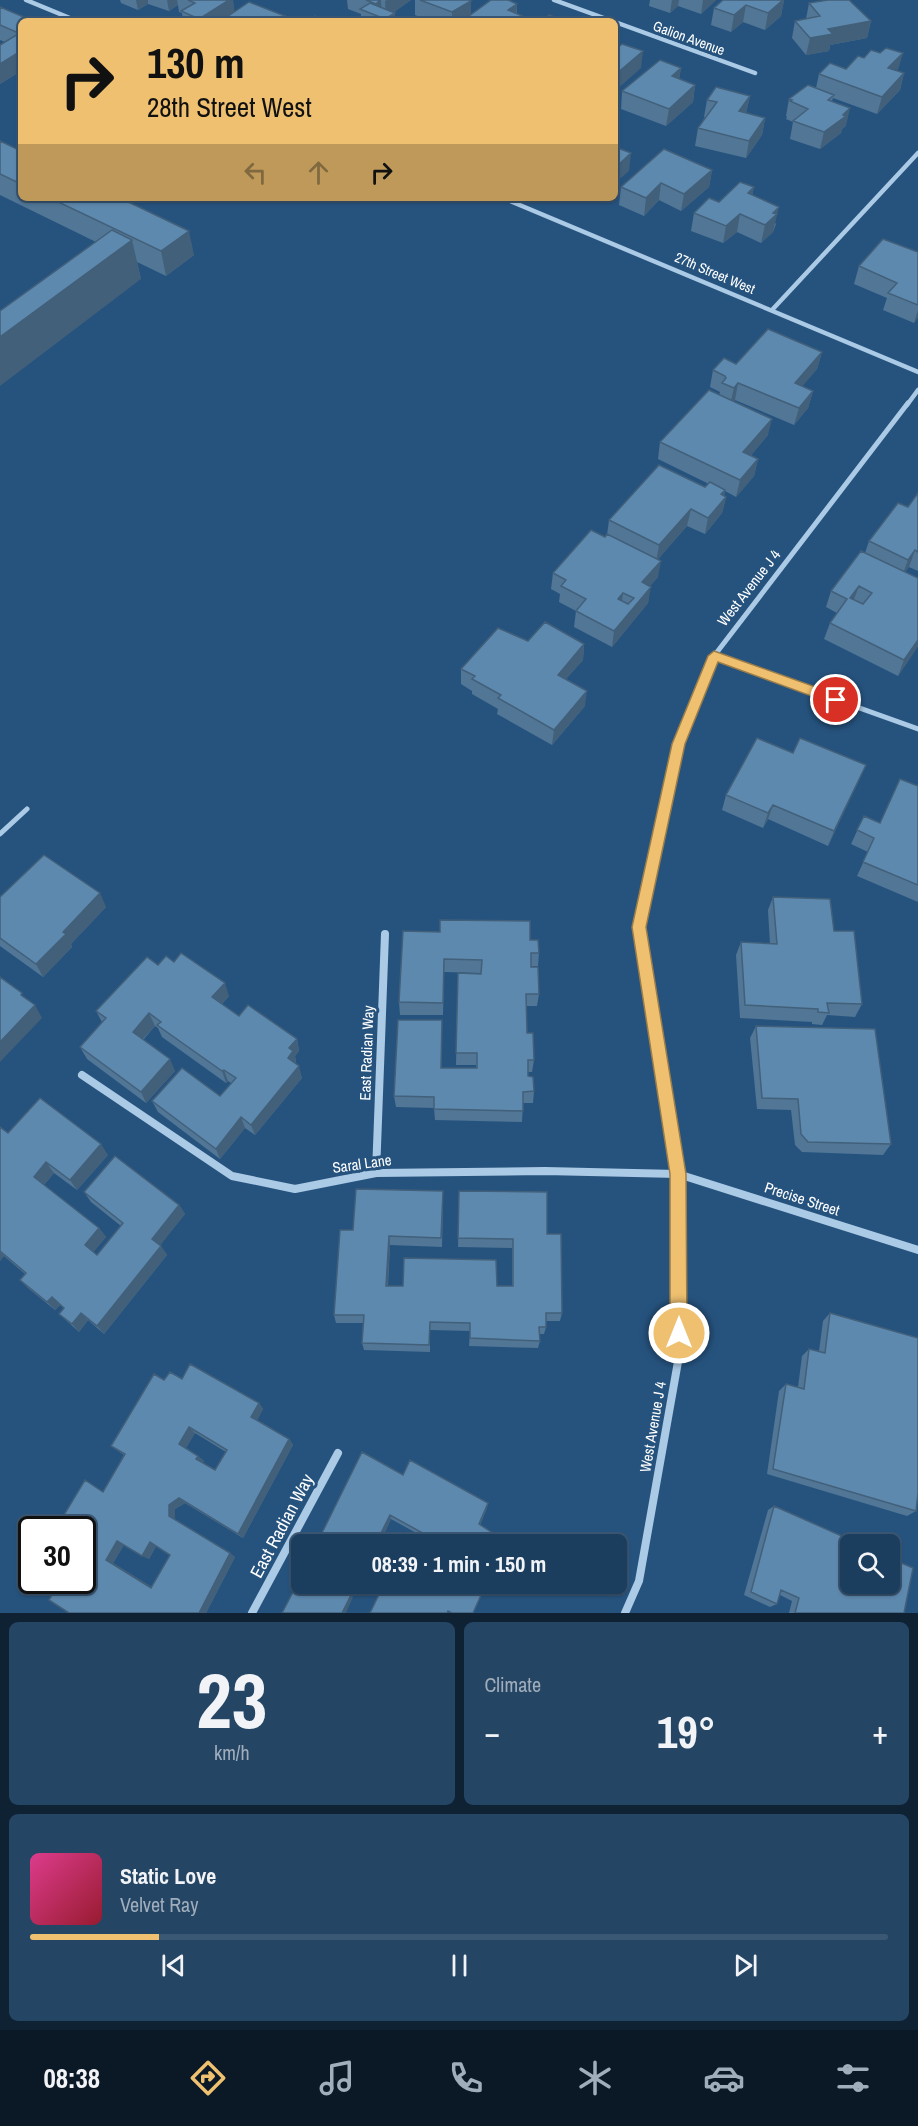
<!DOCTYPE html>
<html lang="en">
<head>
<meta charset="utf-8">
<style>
	:root { --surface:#1c3e5e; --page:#254564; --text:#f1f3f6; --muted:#a0aebc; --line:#3a5773; --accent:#eec070 }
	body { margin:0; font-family:"Archivo Narrow",sans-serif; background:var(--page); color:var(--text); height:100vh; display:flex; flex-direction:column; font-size:22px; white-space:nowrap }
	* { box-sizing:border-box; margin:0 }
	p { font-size:20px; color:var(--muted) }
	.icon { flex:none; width:33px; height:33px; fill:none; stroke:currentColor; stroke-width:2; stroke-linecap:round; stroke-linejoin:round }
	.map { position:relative; height:1613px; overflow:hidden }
	.panel { display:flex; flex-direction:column; gap:9px; padding:9px; background:#0f2234; flex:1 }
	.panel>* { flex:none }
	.banner { position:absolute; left:18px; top:18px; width:600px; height:183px; border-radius:9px; box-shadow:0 2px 4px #0004,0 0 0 2px var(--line); background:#eec070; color:#111; overflow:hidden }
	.fabs { position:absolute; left:840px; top:1534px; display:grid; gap:12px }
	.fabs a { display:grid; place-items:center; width:60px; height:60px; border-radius:9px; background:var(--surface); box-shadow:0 2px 4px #0004,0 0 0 2px var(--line); font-size:30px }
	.speed { position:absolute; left:18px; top:1516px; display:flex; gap:12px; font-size:30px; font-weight:700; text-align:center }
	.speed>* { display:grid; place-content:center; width:78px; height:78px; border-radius:50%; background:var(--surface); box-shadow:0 2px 4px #0004,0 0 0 2px var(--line); line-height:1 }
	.speed .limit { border:3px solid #111; border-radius:9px; background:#fff; color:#111 }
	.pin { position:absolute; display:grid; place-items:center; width:51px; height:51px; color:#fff; margin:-26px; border:3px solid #fff; border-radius:50%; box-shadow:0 2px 6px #0007 }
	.me { position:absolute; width:66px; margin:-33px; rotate:0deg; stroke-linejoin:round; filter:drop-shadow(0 0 4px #0008) }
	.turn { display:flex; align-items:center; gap:21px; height:126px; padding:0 30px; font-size:27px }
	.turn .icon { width:78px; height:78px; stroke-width:2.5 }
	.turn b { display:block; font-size:42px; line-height:51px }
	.lanes { display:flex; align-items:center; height:57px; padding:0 30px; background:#0003; justify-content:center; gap:30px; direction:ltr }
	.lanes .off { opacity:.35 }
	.big { font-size:45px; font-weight:700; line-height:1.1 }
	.panel .widget { flex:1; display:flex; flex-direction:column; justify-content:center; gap:9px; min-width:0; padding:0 21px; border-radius:9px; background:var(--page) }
	.panel .dial { align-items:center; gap:0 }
	.dial b { font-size:78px; line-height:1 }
	.song { display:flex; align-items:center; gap:18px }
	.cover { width:72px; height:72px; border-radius:9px; background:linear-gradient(135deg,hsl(330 70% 55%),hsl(350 70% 35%)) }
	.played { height:6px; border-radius:3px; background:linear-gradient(90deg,var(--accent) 15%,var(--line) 15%) }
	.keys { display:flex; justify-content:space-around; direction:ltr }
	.heat { display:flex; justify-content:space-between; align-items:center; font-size:33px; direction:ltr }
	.panel .tiles { flex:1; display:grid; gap:9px; grid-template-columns:1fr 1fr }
	.widget:last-child { grid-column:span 2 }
	.trip { position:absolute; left:291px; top:1534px; width:336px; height:60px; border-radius:9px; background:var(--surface); box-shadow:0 2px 4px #0004,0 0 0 2px var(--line); font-weight:700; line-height:60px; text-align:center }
	.menu { display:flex; height:96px; justify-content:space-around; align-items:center; background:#0b1926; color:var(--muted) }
	.menu .icon { width:42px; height:42px }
	.menu .current { color:var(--accent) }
	.menu b { font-size:27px; color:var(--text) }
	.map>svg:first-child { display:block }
</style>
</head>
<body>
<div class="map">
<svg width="918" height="1613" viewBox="0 0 918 1613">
	<rect width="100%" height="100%" fill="#26537e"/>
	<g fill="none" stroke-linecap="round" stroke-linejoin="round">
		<!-- street-far2 -->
		<path stroke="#abcae5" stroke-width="4.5" d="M26,0l51,21
			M554,0l58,21
			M615,22l140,51
			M503,198l415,174
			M772,310l146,-157
			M907,405l11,-15"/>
		<!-- street-far1 -->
		<path stroke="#abcae5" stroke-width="5" d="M714,656l204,73
			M0,834l27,-25
			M640,930l38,-186 36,-88 194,-253"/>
		<!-- street -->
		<path stroke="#abcae5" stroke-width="8" d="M82,1075l150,101 63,13 81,-16 169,-2 133,3 240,76
			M376,1173l9,-239
			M252,1613l86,-160
			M625,1613l14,-32 40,-225 -1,-182 -39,-245"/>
	</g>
	<!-- wall -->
	<path fill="#517696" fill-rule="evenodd" d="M120,0h113l1,12 56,6v3h-107l-1,-8 -3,-1 -1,-7 -9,6 -21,-7 -10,6 -17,-7z
		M347,0h64l-17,12 1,9h-34v-7l-13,-5z
		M415,0h54l2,1v14l46,-11v10l12,7h-99l-15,-6z
		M650,0h66l-15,14 -23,-8 -8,7 -21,-7z
		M784,0l-3,16 -16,14 -22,-8 -12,10 -20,-7 3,-17z
		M809,3l62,18 -4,17 -37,7 -1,6 -23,4 -14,-17 3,-17 11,-2z
		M0,7l21,14v50l-21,13v-39l5,-3 -5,-2z
		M681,68l-2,11 16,6 -2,17 -27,24 -45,-17 1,-18z
		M846,69l52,2 6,2 -4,17 -23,24 -44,-16 -1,3 14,25 -4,3 -1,4 -21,16 -30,-10 3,-17 -7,-3 1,-2 -1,-1 3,-17 27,-11 3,-14z
		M750,96l-4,17 19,5 -3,17 -16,23 -51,-12 3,-18 7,-11h-1l3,-17z
		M0,141l21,10v47h99l74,57 -28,21 -29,-14 4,17 -45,-37 -96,-47z
		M712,170l-3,17 -28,24 -22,-11 -15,16 -25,-11 2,-18z
		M754,187l-2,8 24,29 -3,8 -12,11 -24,-11 -14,11 -32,-12 3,-18z
		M918,252v65l-4,6 -31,-13 4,-12 -33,-14 5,-18z
		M822,352l-5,17 -15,17 11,5 -5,17 -14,17 -59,-25 -1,1 34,34 -17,20 7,4 -4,17 -18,21 -11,-6 -1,5 2,1 -4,16 -17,21 -18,-8 -29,33v18l-8,9 -2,17 -36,44 -38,-20 2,-16 -17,-9 1,-8 -9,-5 2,-16 52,-36 2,-2 2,-15 96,-33 4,-3 -51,-25 2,-17 59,-47 1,-3 -10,-5 3,-17 23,-6z
		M918,493v78l-9,-4 -4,5 13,74 -20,30 -74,-37 6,-16 7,-10 -11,-6 5,-16 34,-38 4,-12 39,-34z
		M528,641l56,3 -1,16 -17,19 19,27 -33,39 -55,-31 1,-5 -26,-15v-3l-11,-7v-15z
		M793,753l73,12 -38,81 -60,-27 -5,9 -41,-18 4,-15z
		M918,786v116l-61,-26 11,-24 -17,-8 13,-28 16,7z
		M0,897l106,10 -35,37 1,3 -29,30 -43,-31z
		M773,897l61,34 28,73 -7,13 -28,-2 -5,10 -10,-1v-2l-72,-4 -4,-63 5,-13 29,2 -2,-34z
		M403,931l127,9 9,13 -1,13h-7l8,28 -2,12h-11l1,27 7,27 -2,12h-4v4l6,15 -1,12h-10l-1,19 -87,-2 -1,-12 -38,-1 -2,-11 48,-76 -1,48h35v-3h-20l2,-92 23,1v-1l-37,-1 -1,43h-43l-1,-13z
		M174,962l55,34 -7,8 17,12 58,23 2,12 -4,5 1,6v1l6,15 -47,57 -10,-7 -25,31 -62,-47 -6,-11 68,-5 11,-13 -3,-2 -2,2 -64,-46 -4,-9 -3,-2 -12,14 32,31 -29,32 -59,-44 -7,-12 22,-25 -6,-11 62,-46z
		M756,1026l135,118 -8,11 -81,-3 -7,-7 -4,-35 -34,-1 -7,-71z
		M0,1127l8,6 100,22 -31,35 -23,-17 -10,12 55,43 7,9 -13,15 4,3 24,-29 -30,-24 -7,-10 95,13 6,9 -25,31 7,10 -63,79 -16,-14 -9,12 -20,-18 5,-6 -4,-3 -5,5 -27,-22 -8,-8 5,-6 -21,-18 -4,5z
		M459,1191l88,43 15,79 -2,8h-14v6l-2,7h-5l1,7 -2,7 -69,-2 1,-15 -40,-1v22l-66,-2 -2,-7 1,-20h-27l-2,-8 19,-85 90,-29 -1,46 -52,-2 -2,41h124v-38l-54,-1z
		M830,1313l86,198 -9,5 -140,-42 12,-83 7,-7 12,3 4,-31 7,-7 10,2 4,-30z
		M182,1379l77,24 4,6 -6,11 32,19 4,6 -50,93 -58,-35 -10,6v11l60,37 -29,56 -146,-32 43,-89 21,-37 -13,-9 53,-66zM195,1433l31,19 -11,18 -13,-7 2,-2 -6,-5 -12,-8zM124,1545l25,14 7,-13 14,9 -19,32 -38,-24z
		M403,1475l84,33 -7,17 11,10 -55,9 -45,-25 -12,26h-63z
		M774,1506l130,107h-115l3,-12 -12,-6 -3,9 -7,3 -26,-12 24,-85z"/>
	<!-- shaded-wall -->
	<path fill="#42607a" d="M136,0h12v4l-10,6z
		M167,0h10l1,5 -9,6z
		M229,0h4l2,15 -10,6h-26v-2z
		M380,0h1l1,16h-6v-12z
		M387,0h24l-25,18 -1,-17z
		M672,0h7l-1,6 -8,7z
		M703,0h13l-15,14z
		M783,0h1l-3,16 -16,14 3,-17z
		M471,1v17l-6,1v2h-13v-9z
		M517,4l-1,17 -8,-11z
		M746,5l-3,17 -12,10 3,-17z
		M395,13v8h-10v-2z
		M871,21l-4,17 -37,7 -1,6 -23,4 4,-17 18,-9z
		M21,29v20l-5,-17z
		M21,51v20l-21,13v-20z
		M643,51l-2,17 -26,23v-16z
		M903,53l-5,17 -10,-2z
		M681,68l-3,17 -6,-9z
		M904,73l-4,17 -23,24 5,-17z
		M695,85l-2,17 -27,24 3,-17z
		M750,96l-4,17 -7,-2z
		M850,108l-4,18 -4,3 -1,4 -21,16 4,-17z
		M765,118l-3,17 -16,23 3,-17z
		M631,153l-2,18 -14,12v-15z
		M712,170l-3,17 -28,24 3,-17z
		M661,183l-2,17 -15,16 2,-18z
		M754,187l-4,18 -2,-12z
		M779,207l-6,25 -12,11 4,-18 8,-12z
		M740,214l-3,18 -14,11 3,-17z
		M189,231l5,24 -28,21 -5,-25z
		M132,240l9,39 -141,107v-49z
		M918,310v7l-4,6z
		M822,352l-5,17 -26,31 4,-17z
		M738,383l-3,17 -5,5 4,-17z
		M813,391l-5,17 -14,17 5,-17z
		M772,419l-4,16 -28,34 3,-17z
		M758,459l-4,17 -18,21 4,-17z
		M725,490l-2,10 3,-3 -4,16 -17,21 3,-16 13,-24z
		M691,509l-4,17 -31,36 3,-17z
		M915,550l-6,17 -7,9 6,-16z
		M661,561l-3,16 -19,21 3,-16z
		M859,586l-6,16 -3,-4z
		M651,587l-3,16 -36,44 2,-16z
		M623,593l-2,16 -3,-10z
		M918,640v6l-20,30 6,-16z
		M584,644l-1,16 -27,30 2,-15z
		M587,691l-2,15 -33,39 2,-15z
		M866,765l-7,15 -31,66 6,-15z
		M773,805l-5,14 -5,9 5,-15z
		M100,893l6,14 -35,37 1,3 -29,30 -7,-13 27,-32z
		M225,983l4,13 -12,13 -5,-12z
		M35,1005l7,13 -42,44v-20z
		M149,1013l6,13 -17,18 -5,-12z
		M297,1039l2,12 -4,5 1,6 -5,7 -3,-11 1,-10z
		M170,1059l5,12 -29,32 -5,-11z
		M299,1066l3,12 -47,57 -4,-10z
		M224,1070l4,11 -2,2 -4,-12z
		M241,1117l4,11 -25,31 -4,-10z
		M101,1144l7,11 -31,35 -7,-10z
		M46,1162l8,11 -12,14 -8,-10z
		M179,1205l6,9 -27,34 -6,-9z
		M99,1228l7,9 -14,17 -7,-9z
		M389,1236l1,9 -3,49 -1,-8z
		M161,1246l6,9 -63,79 -7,-8z
		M0,1252l4,4 -4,5z
		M52,1297l8,8 -5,5 -8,-8z
		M81,1313l7,7 -9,12 -7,-8z
		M259,1403l4,6 -7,14 -5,-6z
		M189,1427l6,6 -10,17 -6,-6z
		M289,1439l4,6 -50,93 -5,-4z
		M198,1456l6,5 -3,3 -5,-5z
		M179,1498l6,5 -10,6v11l-6,-4v-11z
		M488,1503l-1,5 -9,20 1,-4z
		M390,1515l1,4 -12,26h-4z
		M117,1541l7,4 -11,18 44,27 -6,-2 -45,-28z
		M150,1542l6,3 -7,14 -7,-3z
		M230,1553l5,4 -29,56h-7z
		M351,1595l2,2 -7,16h-4z"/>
	<!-- building -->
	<path fill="#5e89ae" stroke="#42607a" stroke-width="1.5" fill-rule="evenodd" d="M188,0h41l-30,19 -18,-8 14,-8z
		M366,0h14l-4,4z
		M420,0h49l2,1 -19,11z
		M491,0h17l9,4 -9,6 21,9 -3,2h-56l-5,-2z
		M723,0h60l-15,13 -22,-8 -12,10 -20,-7z
		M828,0h21l22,21 -43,8 5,5 -23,4 -15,-17 25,-5 -11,-13z
		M249,2l41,16 -5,3h-64z
		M370,3l25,10 -10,6 -25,-10z
		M0,7l33,14h-12v8l-5,3 -16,-7z
		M549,15l15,6h-22z
		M315,16l11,5h-18z
		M18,34l3,1v16l-21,13v-19z
		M622,44l21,7 -28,24v-25z
		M886,48l17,5 -15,15 16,5 -22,24 -63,-23 11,-11 16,6 12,-13 6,2 7,-8 9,3z
		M660,60l21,8 -9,8 23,9 -26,24 -47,-18z
		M808,85l26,10 -6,5 22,8 -7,7 3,1 -22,16 -31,-11 15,-12 -18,-8 2,-1 -3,-1z
		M716,87l34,9 -11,15 26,7 -16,23 -51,-13 19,-26 -10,-2z
		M0,141l21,10v33l-21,-10z
		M615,147l16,6 -16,15z
		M664,149l48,21 -28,24 -23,-11 -15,15 -25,-11z
		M740,182l14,5 -6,6 31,14 -6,6 4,1 -12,11 -25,-11 -14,12 -32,-13 15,-15 10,4z
		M50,198h70l69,33 -28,20z
		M112,230l20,10 -132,97v-26z
		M883,239l35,13v53l-30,-12 9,-10 -38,-17z
		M768,329l54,23 -27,31 18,8 -14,17 -61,-25 -4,5 -12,-5 4,-5 -1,-2 -12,-6 11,-12 12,6z
		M709,390l63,29 -29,33 15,7 -18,21 -80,-38z
		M659,465l46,22 5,-5 15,8 -4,4 5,3 -18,21 -17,-9 -32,36 -50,-25z
		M918,493v59l-3,-2 -7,10 -39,-19 29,-38 10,4z
		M591,530l14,7 2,-3 54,27 -19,21 9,5 -37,44 -38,-20 10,-12 -25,-13 5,-6 -13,-7zM623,593l11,5 -6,6 -10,-5z
		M861,551l57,27v62l-14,20 -74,-37 17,-24 -16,-8zM859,586l13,7 -9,11 -13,-6z
		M545,622l39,22 -26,31 29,16 -33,39 -56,-32 3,-3 -29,-16 3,-3 -14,-7 37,-41 30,13z
		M757,738l36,15 7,-15 66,27 -32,66 -61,-26 -5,8 -42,-18z
		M900,779l18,7v99l-55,-23 11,-24 -17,-8 7,-14 16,7z
		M44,855l56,38 -37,39 3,2 -30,30 -36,-26v-41z
		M773,897l57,2 4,32h20l8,73 -35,-1 2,10 -11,-1v-3l-73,-4 -4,-63 36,2z
		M440,920l90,1v19h8l1,13h-8v14h7l1,27h-13l1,39h6l1,27h-6v16l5,1 1,14 -11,1v19l-89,-2v-12l-40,-1 4,-76h44l-1,48h36v-15h-21l2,-80 23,1 1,-14 -38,-1 -1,44 -44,-1 4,-71 37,1z
		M181,953l44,30 -13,14 27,19 9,-11 49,34 -8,9 4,3 -5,7 11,8 -48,59 -10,-8 -25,32 -64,-48 30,-33 38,28 16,-18 -12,-8 -2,1 -65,-46 4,-3 -12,-9 -16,19 37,27 -29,33 -61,-45 26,-29 -10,-7 51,-54 11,8 8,-9 8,6z
		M0,977l22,16 -1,2 14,10 -35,37z
		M756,1026l119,3 16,115 -83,-2 -7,-8 -3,-35 -36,-1z
		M40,1098l61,46 -31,36 -24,-18 -12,15 65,51 -14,17 12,10 26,-32 -39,-31 31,-36 64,49 -27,34 9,7 -64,80 -16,-13 -9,11 -13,-10 5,-6 -12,-11 -5,5 -27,-22 6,-7 -26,-22v-124l8,6z
		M356,1189l87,2 -2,47 -52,-2 -3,50h17l1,-28 92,2 1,26h16v-47l-55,-1 1,-47 88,1v42h14l1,79h-16v14h-7l1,14 -70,-3v-15l-40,-1 -1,23 -67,-2 2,-28h-30l6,-85h13z
		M830,1313l88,25v155l-2,18 -143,-42 13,-85 18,5 5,-40 16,4z
		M190,1364l69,39 -8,14 38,22 -51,95 -59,-36 -10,7v11l61,37 -31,60h-130l-20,-13 11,-19h22v-51h-27l30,-50 18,12 22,-38 -14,-8 43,-72 10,6 6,-8 12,7zM189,1427l38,23 -12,20 -19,-11 2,-3 -19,-12zM117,1541l25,15 8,-14 20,13 -19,33 -45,-28z
		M362,1452l41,23 7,-15 78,43 -9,21 12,8 -4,9 6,4h-57l1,-4 -47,-26 -15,30h-59z
		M774,1506l88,39h-12v39h40v-26l23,10 -9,45h-109l4,-15 -18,-8 -4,14 -26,-12z
		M302,1575v9h31l18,11 -9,18h-60z
		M384,1584h102l-13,29h-21l-4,-2 -1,2h-77z"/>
	<!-- route -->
	<path fill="#eec070" stroke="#9b7d49" stroke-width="1.5" d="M714,651l127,45 2,4 -7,5 -118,-43 -33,82 -39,183 40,247 1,159 -2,6 -6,3 -6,-3 -3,-6v-159l-38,-247 40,-183 36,-88z"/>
	<g text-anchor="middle" stroke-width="6" stroke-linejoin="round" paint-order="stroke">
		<!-- far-street labels -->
		<g font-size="14" fill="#fff" stroke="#26537e">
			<text transform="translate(689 38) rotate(20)" y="5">Galion Avenue</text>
			<text transform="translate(715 273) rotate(23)" y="5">27th Street West</text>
		</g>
		<!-- street labels -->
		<g font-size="15" fill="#fff" stroke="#26537e">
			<text transform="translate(749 588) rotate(-52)" y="5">West Avenue J 4</text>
			<text transform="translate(367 1053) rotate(-88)" y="5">East Radian Way</text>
			<text transform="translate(362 1164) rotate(-8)" y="5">Saral Lane</text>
			<text transform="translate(802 1199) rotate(18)" y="5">Precise Street</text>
			<text transform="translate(653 1427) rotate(-80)" y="5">West Avenue J 4</text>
		</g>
		<!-- near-street labels -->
		<g font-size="18" fill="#fff" stroke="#26537e">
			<text transform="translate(282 1526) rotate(-62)" y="6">East Radian Way</text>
		</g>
	</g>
</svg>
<div class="fabs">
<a><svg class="icon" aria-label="search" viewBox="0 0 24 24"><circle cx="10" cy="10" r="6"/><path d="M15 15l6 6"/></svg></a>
</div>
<div class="speed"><div class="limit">30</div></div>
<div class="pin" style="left:836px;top:700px;background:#d93025"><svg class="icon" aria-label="arrive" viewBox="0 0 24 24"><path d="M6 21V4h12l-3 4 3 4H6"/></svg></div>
<svg class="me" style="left:679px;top:1333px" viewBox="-20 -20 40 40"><circle r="17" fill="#eec070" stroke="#fff" stroke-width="3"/><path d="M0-11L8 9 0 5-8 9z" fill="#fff"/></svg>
<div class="trip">08:39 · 1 min · 150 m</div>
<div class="banner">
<div class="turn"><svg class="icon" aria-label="right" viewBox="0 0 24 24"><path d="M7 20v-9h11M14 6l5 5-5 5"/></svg><div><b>130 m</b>28th Street West</div></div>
<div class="lanes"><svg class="icon off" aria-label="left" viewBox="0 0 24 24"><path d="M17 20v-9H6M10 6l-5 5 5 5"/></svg><svg class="icon off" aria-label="ahead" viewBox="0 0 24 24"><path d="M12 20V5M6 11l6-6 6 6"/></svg><svg class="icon" aria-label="right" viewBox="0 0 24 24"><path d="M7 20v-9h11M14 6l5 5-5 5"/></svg></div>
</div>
</div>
<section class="panel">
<div class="tiles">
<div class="widget dial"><b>23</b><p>km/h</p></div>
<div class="widget"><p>Climate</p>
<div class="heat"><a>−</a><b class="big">19°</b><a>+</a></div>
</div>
<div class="widget">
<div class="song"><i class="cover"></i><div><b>Static Love</b><p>Velvet Ray</p></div></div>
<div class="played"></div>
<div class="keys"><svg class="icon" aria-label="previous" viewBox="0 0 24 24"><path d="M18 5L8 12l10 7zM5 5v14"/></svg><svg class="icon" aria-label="pause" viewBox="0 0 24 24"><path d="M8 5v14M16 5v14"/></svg><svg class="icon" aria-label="next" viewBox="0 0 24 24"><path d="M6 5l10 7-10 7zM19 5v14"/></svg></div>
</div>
</div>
</section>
<nav class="menu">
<b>08:38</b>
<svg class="icon current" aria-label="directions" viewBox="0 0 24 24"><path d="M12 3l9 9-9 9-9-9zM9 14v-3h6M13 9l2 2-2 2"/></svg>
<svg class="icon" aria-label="music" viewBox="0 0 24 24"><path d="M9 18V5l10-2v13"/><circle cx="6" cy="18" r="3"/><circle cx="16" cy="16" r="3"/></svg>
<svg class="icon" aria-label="phone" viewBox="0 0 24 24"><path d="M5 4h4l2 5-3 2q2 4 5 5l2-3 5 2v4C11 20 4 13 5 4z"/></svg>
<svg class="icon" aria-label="climate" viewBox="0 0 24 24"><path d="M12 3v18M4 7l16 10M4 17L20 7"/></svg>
<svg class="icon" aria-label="car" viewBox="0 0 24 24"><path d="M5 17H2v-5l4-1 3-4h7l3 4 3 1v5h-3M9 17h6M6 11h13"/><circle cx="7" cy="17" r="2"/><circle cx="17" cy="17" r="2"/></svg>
<svg class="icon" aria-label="filters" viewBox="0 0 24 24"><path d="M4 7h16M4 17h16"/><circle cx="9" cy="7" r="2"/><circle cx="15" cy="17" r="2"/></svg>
</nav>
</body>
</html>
